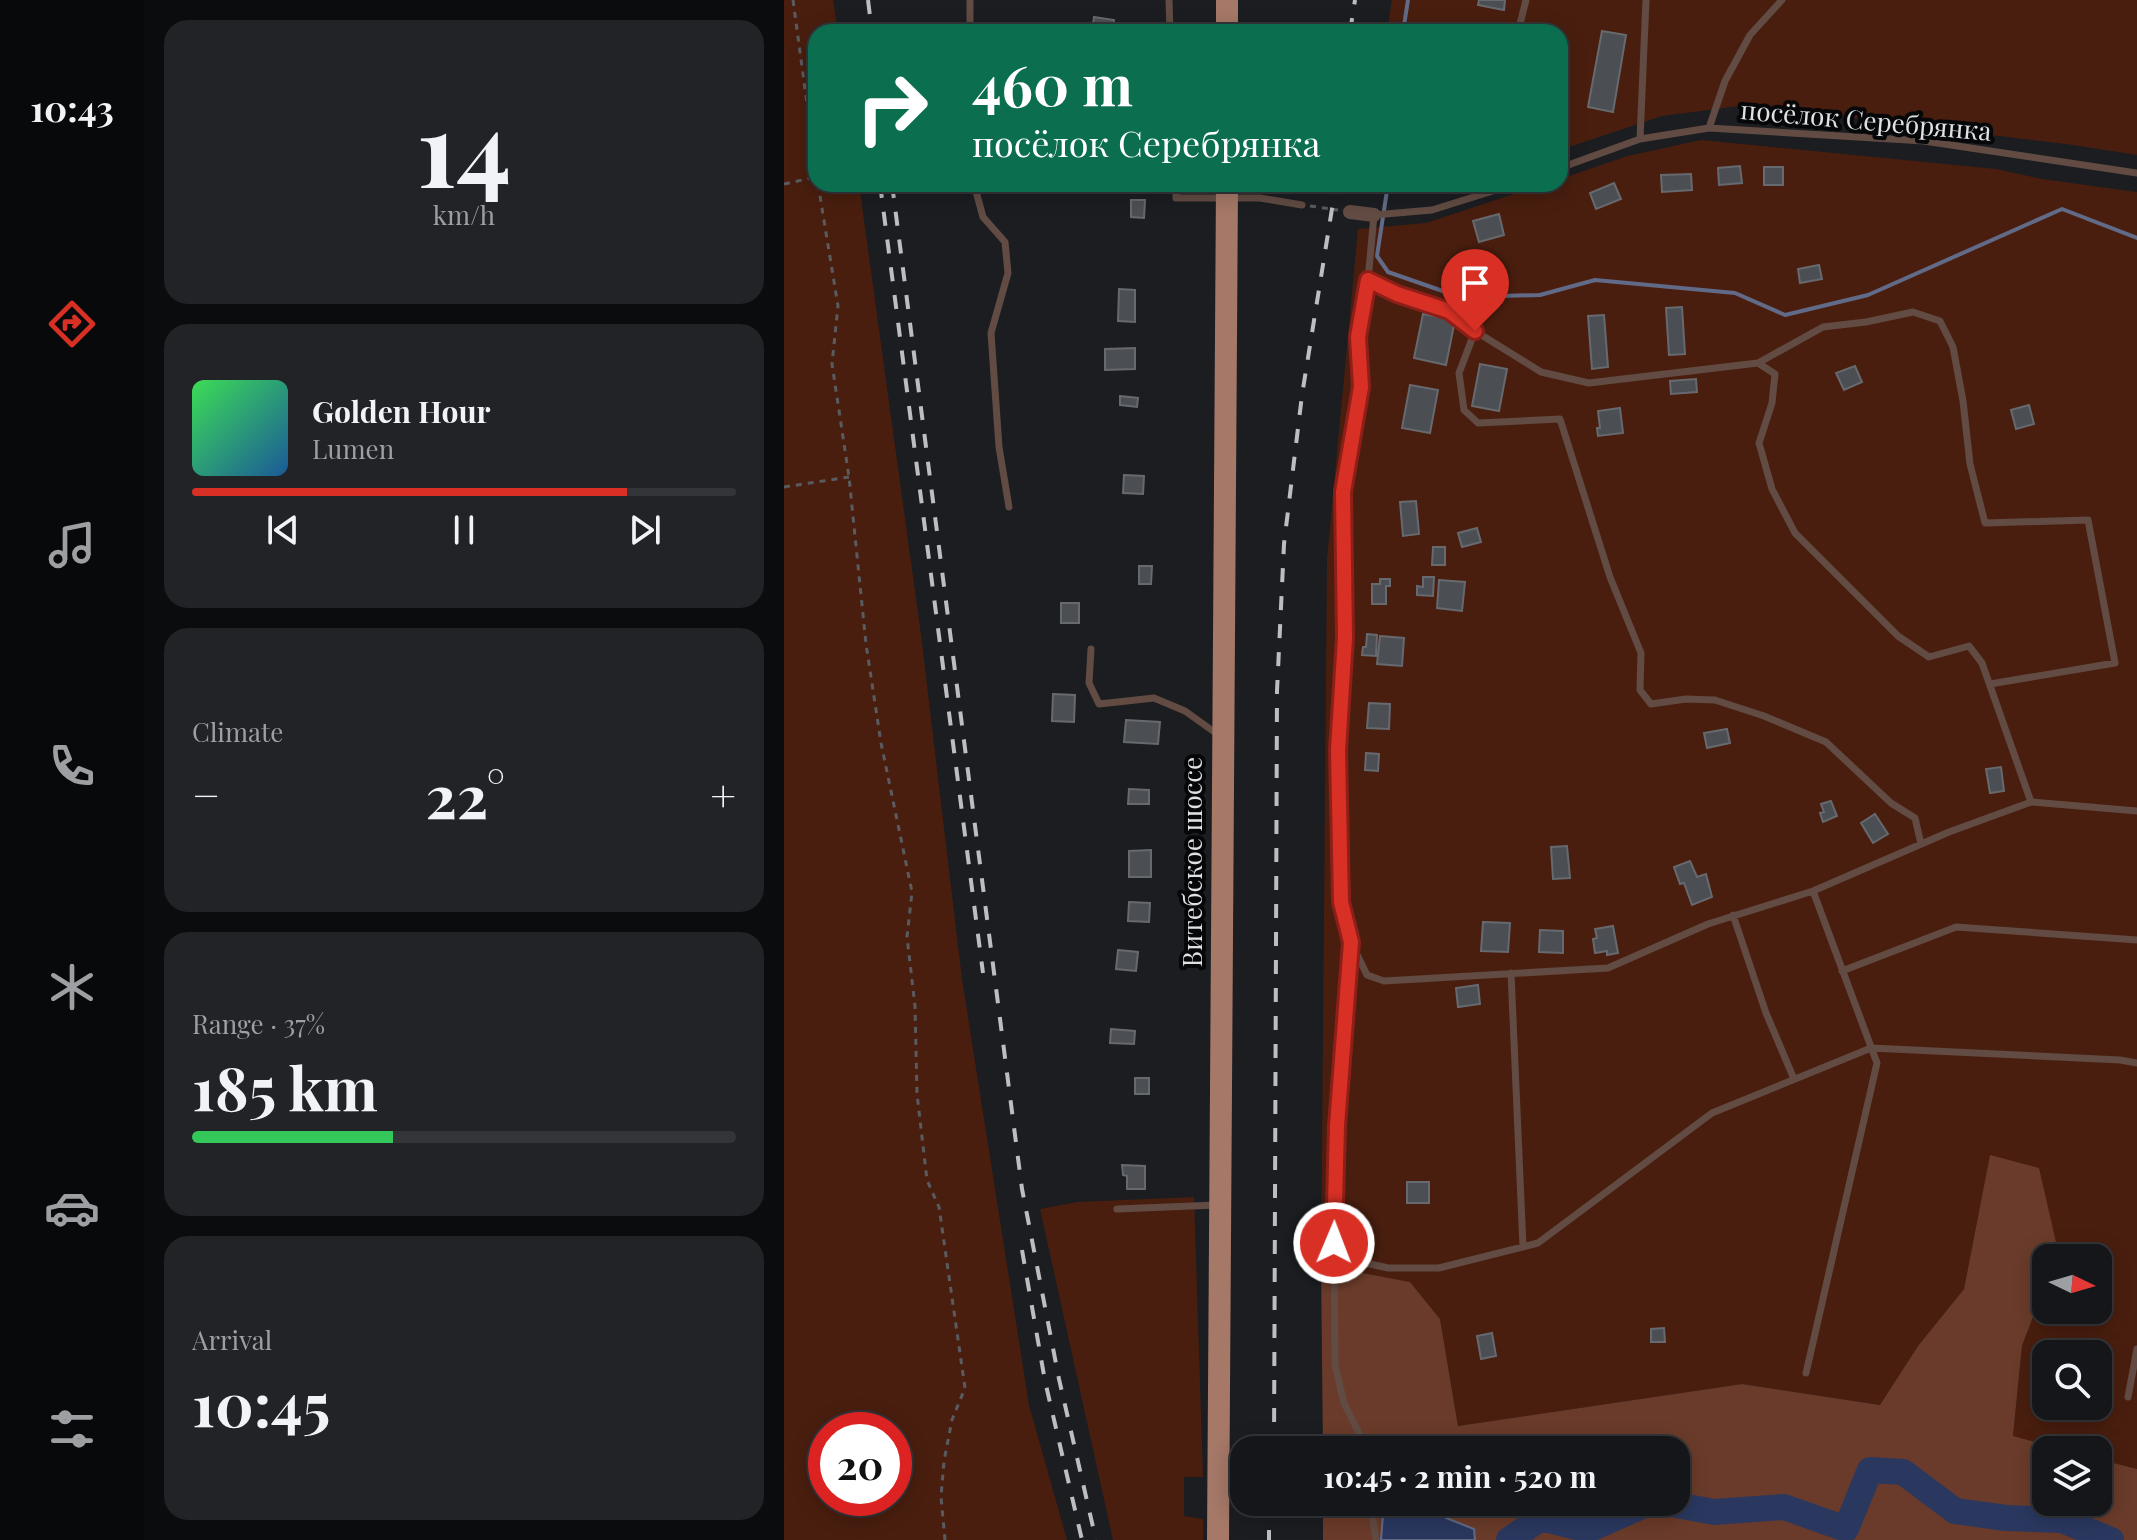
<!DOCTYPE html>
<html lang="en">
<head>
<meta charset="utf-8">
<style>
	:root { --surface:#141619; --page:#212326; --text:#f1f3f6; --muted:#9d9fa2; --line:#333538; --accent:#d93025 }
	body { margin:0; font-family:"Playfair Display",serif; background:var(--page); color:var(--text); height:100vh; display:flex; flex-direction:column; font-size:30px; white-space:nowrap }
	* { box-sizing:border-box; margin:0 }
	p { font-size:26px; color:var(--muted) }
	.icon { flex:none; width:44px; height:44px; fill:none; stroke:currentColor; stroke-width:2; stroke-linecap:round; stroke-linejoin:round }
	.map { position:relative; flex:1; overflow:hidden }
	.sheet { display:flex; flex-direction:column; gap:20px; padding:20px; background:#0b0c0e; width:640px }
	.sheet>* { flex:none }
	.hud { position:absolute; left:24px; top:24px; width:760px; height:168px; border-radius:24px; box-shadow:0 4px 20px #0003,0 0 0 2px var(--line); background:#0b6e4f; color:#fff; overflow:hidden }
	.needle { width:52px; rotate:95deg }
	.controls { position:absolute; left:1248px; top:1244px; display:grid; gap:16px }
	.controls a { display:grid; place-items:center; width:80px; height:80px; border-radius:16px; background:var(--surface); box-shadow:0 4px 20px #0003,0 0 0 2px var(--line); font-size:40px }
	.speed { position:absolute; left:24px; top:1412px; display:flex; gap:16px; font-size:40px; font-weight:700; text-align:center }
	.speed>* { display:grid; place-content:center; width:104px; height:104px; border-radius:50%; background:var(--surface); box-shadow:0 4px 20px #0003,0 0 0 2px var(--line); line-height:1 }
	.speed .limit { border:12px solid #d22; background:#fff; color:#111 }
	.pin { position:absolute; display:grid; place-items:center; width:68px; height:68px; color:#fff; margin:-82px -34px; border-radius:50% 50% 50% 0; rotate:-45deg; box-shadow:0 0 8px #0007 }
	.pin .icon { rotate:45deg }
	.me { position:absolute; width:88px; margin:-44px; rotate:1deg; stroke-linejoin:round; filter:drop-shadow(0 0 6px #0008) }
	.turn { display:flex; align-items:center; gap:28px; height:168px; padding:0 32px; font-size:36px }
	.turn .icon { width:104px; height:104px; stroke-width:2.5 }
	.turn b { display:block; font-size:56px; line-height:68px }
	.big { font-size:60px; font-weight:700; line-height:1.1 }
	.sheet .tile { flex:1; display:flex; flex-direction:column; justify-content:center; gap:12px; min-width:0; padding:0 28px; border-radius:24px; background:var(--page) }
	.sheet .dial { align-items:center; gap:0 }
	.dial b { font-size:104px; line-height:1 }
	.song { display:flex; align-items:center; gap:24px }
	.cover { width:96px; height:96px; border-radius:12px; background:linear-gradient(135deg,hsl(130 70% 55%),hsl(210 70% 35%)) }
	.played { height:8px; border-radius:4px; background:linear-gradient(90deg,var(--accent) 80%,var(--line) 80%) }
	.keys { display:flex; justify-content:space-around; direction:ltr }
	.heat { display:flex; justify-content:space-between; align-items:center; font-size:44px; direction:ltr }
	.charge { height:12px; border-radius:6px; background:linear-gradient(90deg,#34c759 37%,var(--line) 0) }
	.trip { position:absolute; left:446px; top:1436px; width:460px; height:80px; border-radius:24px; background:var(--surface); box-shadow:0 4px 20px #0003,0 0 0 2px var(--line); font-weight:700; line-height:80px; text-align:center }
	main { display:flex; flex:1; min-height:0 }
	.tab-bar { display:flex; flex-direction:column; width:144px; justify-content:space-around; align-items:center; background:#08090a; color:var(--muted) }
	.tab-bar .icon { width:56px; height:56px }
	.tab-bar .selected { color:var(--accent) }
	.tab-bar b { font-size:36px; color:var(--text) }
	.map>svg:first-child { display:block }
</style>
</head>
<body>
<main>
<nav class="tab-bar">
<b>10:43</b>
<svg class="icon selected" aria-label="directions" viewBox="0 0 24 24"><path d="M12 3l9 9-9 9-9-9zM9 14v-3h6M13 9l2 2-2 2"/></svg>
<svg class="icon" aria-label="music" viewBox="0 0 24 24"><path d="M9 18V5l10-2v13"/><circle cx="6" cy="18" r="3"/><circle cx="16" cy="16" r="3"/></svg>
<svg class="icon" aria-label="phone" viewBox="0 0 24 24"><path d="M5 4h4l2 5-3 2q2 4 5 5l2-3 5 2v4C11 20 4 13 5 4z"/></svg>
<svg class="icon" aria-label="climate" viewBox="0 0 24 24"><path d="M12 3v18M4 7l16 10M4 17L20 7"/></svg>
<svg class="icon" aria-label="car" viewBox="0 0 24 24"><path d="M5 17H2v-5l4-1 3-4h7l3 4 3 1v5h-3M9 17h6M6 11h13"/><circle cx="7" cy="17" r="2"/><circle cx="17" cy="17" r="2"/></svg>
<svg class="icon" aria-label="filters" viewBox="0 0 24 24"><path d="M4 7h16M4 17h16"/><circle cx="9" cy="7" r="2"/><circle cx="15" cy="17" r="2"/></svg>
</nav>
<section class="sheet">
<div class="tile dial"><b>14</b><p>km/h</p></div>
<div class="tile">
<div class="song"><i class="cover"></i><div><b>Golden Hour</b><p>Lumen</p></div></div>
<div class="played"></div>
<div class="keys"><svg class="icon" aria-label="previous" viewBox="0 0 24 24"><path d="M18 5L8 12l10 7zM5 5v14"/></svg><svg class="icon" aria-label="pause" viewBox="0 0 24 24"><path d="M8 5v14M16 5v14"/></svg><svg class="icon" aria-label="next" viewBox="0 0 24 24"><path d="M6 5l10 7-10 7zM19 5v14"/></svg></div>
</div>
<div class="tile"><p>Climate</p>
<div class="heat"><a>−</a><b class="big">22°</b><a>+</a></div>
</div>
<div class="tile"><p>Range · 37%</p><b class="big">185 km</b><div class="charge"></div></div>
<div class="tile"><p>Arrival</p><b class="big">10:45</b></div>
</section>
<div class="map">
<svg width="1353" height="1540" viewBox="0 0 1353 1540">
	<rect width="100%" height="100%" fill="#1b1d21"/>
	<!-- green -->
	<path fill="#491e0f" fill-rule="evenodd" d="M0,0h49l5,32h-22v152h43l62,451 41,344 67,426 38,135h-283zM42,1430h68v68h-68z
		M608,0h745v155l-64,-10 -326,-40 -85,11 -102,34v-118h-173z
		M917,140l295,29 46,10 95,13v1277l-39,-10v-9h-33l-52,-13 9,-91 24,-63v27h52v-52h-42l2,-7 -68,-95 -26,133 -46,57 -37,59 -139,-21 -284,42 -18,-107 -30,-37 -89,-17 6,-706 31,-330 68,-6 118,-39h16v-5l68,-23zM1262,1354h52v52h-52z
		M410,1197l9,280h-19v39l19,3v21h-90l-73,-331 37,-7z"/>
	<!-- forest -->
	<path fill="#6a3b2a" d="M1206,1155l49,13 19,83 -2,7h-10v25l-24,63 -9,90 52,14h-19v52h52v-43l39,10v71h-814v-38h353v-52h-353l-2,-185 89,17 30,37 18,107 284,-42 138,21 38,-59 46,-57z"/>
	<!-- water -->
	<path fill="#2a3860" stroke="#616b88" stroke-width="2" d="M600,1502h55l7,16 28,11 1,11h-94z"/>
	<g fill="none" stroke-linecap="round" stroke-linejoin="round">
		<!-- stream -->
		<path stroke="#616b88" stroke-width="4" d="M619,32l5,-32
			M604,184l-11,72 11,16 72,25 80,-2 55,-15 140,13 50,22 83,-20 194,-86 75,29"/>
		<!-- river -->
		<path stroke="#2a3860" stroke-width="26" d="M877,1502l53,10 70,-5 62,22 24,-59 33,2 52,39 51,7 56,2 49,20
			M725,1540l32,-22 47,12 63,-28"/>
	</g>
	<!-- building -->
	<path fill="#4b4e53" stroke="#66696e" stroke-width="2" d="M695,0h26l-1,10 -26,-5z
		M310,17l20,3 -2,12h-20z
		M818,31l24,4 -13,77 -25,-5z
		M956,166l2,17 -23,2 -1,-17z
		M980,167h19v18h-19z
		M907,174l1,16 -30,2 -1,-17z
		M830,183l7,16 -25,10 -6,-16z
		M347,200h14l-1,18 -13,-1z
		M715,214l5,21 -25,7 -6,-21z
		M1035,265l3,14 -22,4 -2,-14z
		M335,289l16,1v32l-17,-1z
		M898,307l3,47 -16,1 -3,-47z
		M639,314l32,6 -9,45 -32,-7z
		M820,315l4,52 -16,2 -4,-53z
		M351,348v21l-30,1v-21z
		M696,364l27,5 -8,42 -27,-5z
		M1071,366l7,16 -18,8 -8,-17z
		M912,379l1,13 -26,2 -1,-13z
		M626,385l28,5 -8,43 -28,-5z
		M336,396l18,2 -1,9 -17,-2z
		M1245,405l5,19 -18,5 -5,-19z
		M836,408l3,25 -25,3 -1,-8h3l-2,-17z
		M340,475l20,1 -1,18 -20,-1z
		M632,501l3,33 -16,2 -3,-34z
		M693,528l4,14 -19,5 -4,-14z
		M649,547h12v18h-13z
		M355,566h13l-1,18h-12z
		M639,577h11l-1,19 -16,-1v-9l6,1z
		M596,579h10v7h-4v18h-14v-20h8z
		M655,580l26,2 -3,29 -25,-3z
		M277,603h18v20h-18z
		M583,634l10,1 -1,21 -14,-1 1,-8h3z
		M596,636l24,2 -2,28 -25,-2z
		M269,694l22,1 -1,27 -22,-1z
		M585,703l21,1 -1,25 -22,-1z
		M342,720l34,2 -2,22 -34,-2z
		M943,729l3,14 -23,5 -3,-15z
		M582,753l13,1 -1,17 -13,-1z
		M1217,767l3,24 -14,2 -4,-24z
		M345,789l20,1v14h-21z
		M1047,801l6,15 -14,6 -3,-9 4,-1 -3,-8z
		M1091,814l13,20 -15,9 -12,-20z
		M783,846l3,32 -17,1 -2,-32z
		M367,850v27h-22v-26z
		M906,861l7,16 9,-3 6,23 -20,8 -8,-22 -4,1 -6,-17z
		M345,902l21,1 -1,19 -21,-1z
		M699,922l27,1 -2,29 -27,-1z
		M829,926l5,27 -11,2v-4l-12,2 -2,-14 4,-1 -2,-9z
		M756,930l23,1v22l-24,-1z
		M334,950l20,2 -2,19 -20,-2z
		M694,985l2,19 -22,3 -2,-19z
		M327,1029l24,2 -1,13 -24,-1z
		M351,1078h14v16h-14z
		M338,1165l23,1v23h-18v-13l-4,-1z
		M623,1182h22v21h-22z
		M880,1328l1,14h-14v-13z
		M708,1333l4,23 -15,3 -4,-23z"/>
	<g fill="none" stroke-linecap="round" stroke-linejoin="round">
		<!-- path -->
		<path stroke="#595b5f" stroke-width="3" stroke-dasharray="6 6" stroke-linecap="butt" d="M9,0l23,171
			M0,184l32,-7
			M34,184l20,122 -6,58 17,113 17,167 15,99 31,149 -5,45 8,69 2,88 10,86 12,27 26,181 -13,32 -8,41 -3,36 4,43
			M526,206l28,4
			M0,487l65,-10"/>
		<!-- service -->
		<path stroke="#614b43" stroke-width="7" d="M385,0l1,32
			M186,32v-32
			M734,32l8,-32
			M925,128l16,-47 25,-46 32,-35
			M856,139l6,-139
			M776,168l80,-29 69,-11 215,13 213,32
			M190,184l9,33 22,25 3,31 -17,60 8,114 10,60
			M392,184v14h84l42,7
			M731,184l-83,26 -58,5 -6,65 -10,57 3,50 -18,105 2,146 -7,112 3,152 10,40 16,33 17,6 224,-13 100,-44 105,-33 136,-59 82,-30 106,9
			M584,280l29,14 52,17 26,20 66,41 48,11 169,-20 17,11 -3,29 -13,40 13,46 23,44 103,103 31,21 40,-11 13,17 49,139
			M691,331l-16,42 5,37 14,13 82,-4 50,158 31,76 -1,37 11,14 35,-5 29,1 49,16 62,26 65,61 24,15 6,26
			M974,363l65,-36 43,-5 47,-10 27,9 13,26 10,54 7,63 15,59 103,-3 27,143 -125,21
			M307,649l-2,34 10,21 55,-6 31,13 35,25
			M949,915l33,98 28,66
			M567,944l-14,182 -3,117 1,122 9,38 18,36 1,11
			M1058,971l114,-44 181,13
			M727,973l12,274
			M333,1209l100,-4
			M550,1256l54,12h51l99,-25 174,-130 159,-65 249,12 17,3
			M1022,1373l71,-310 -64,-172
			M1344,1397l9,-48
			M586,1502l6,38"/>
		<!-- minor -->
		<path stroke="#614b43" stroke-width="14" d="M566,212l24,3"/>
		<!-- primary -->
		<path stroke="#a57868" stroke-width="22" d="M443,32v-32
			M434,1540l9,-1356"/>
		<!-- rail -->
		<path stroke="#bdbec1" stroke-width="4" stroke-dasharray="14 14" stroke-linecap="butt" d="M84,0l4,32
			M566,32l5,-32
			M96,184l103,789
			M108,184l130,1005 37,190 37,161
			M238,1250l23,131 37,159
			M490,1450l3,-759 7,-147 18,-149 34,-211
			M485,1502v38"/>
	</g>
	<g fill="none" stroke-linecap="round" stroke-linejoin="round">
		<!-- route casing -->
		<g stroke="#8d1f18" stroke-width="20">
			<path id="route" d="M550,1243l3,-117 14,-184 -10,-40 -3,-152 7,-112 -2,-146 18,-105 -3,-50 10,-57 29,14 52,17 26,20"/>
		</g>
		<!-- route -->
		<use href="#route" stroke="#d93025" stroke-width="14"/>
	</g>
	<g text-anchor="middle" stroke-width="8" stroke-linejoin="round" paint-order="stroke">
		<!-- street labels -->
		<g font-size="26" fill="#e0e1e4" stroke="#060709">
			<text transform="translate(1082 121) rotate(5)" y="9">посёлок Серебрянка</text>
			<text transform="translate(409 862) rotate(-90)" y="9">Витебское шоссе</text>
		</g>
	</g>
</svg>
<div class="controls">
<a><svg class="needle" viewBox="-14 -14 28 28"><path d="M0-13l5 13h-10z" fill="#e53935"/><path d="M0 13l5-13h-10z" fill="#9d9fa2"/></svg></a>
<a><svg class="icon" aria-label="search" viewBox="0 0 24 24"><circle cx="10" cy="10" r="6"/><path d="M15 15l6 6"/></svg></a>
<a><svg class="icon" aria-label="layers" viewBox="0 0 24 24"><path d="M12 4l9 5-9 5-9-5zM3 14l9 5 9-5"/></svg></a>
</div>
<div class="speed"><div class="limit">20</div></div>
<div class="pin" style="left:691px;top:331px;background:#d93025"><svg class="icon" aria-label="arrive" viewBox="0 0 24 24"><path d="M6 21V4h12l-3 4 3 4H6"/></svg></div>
<svg class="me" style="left:550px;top:1243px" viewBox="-20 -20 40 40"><circle r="17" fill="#d93025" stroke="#fff" stroke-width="3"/><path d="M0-11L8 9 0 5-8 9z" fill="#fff"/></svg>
<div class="trip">10:45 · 2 min · 520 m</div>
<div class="hud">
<div class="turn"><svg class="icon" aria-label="right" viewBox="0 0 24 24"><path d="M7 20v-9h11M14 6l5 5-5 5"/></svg><div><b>460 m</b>посёлок Серебрянка</div></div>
</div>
</div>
</main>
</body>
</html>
